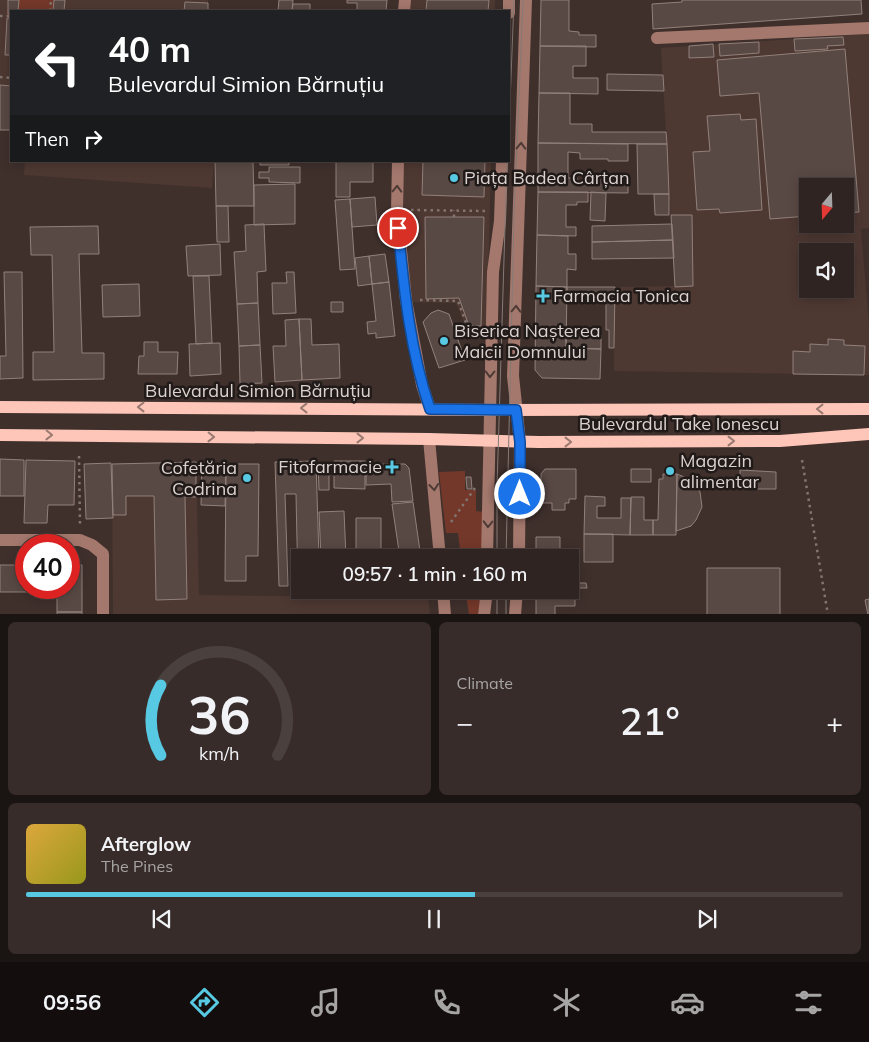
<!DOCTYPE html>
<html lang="en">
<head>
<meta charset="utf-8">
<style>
	:root { --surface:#2f2421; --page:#372c2a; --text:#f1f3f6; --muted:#a7a4a5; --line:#4a413f; --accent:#57c9e2 }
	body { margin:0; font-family:Mulish,sans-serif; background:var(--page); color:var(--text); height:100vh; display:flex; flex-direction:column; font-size:19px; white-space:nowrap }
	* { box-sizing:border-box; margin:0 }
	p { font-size:16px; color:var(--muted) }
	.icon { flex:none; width:28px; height:28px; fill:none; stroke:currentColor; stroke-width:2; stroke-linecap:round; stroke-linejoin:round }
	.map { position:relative; height:614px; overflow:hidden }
	.sheet { display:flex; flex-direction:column; gap:8px; padding:8px; background:#1a1412; flex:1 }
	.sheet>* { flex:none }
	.guide { position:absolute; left:10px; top:10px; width:500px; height:152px; border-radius:0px; box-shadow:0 2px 12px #0003,0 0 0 1px var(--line); background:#202124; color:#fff; overflow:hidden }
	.needle { width:32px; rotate:199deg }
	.buttons { position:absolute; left:799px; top:178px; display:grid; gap:10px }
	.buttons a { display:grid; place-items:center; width:55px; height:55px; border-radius:0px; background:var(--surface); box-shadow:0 2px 12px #0003,0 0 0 1px var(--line); font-size:25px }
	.speed { position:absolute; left:15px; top:534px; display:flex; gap:10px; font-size:25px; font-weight:700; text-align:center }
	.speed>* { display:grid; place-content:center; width:65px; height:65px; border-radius:50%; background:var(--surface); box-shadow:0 2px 12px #0003,0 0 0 1px var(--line); line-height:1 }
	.speed .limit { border:8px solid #d22; background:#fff; color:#111 }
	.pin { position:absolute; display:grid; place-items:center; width:42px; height:42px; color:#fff; margin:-21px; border:2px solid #fff; border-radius:50%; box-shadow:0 1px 5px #0007 }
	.me { position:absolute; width:55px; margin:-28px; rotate:0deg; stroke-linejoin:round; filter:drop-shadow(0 0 4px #0008) }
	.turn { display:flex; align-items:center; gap:18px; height:105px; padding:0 15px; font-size:22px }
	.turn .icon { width:65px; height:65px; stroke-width:2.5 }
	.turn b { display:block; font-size:35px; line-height:42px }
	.then { display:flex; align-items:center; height:48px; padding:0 15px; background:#0003; gap:10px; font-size:19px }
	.big { font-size:38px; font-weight:600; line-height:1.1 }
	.sheet .tile { flex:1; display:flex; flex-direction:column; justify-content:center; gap:8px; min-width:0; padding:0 18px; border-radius:8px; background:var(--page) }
	.sheet .dial { align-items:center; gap:0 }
	.dial svg { height:130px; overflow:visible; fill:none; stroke:var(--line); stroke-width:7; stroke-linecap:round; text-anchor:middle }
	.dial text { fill:var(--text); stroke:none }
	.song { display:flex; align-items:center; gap:15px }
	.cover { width:60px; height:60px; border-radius:8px; background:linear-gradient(135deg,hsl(40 70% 55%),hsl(60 70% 35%)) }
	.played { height:5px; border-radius:2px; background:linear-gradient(90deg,var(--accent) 55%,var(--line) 55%) }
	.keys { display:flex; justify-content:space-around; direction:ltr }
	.heat { display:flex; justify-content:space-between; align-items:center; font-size:28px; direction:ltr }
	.sheet .tiles { flex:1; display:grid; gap:8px; grid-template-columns:1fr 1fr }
	.tile:last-child { grid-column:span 2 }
	.trip { position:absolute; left:291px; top:549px; width:288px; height:50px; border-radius:0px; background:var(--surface); box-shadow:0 2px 12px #0003,0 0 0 1px var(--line); font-weight:600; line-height:50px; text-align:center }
	.tab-bar { display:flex; height:80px; justify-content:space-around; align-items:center; background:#130e0d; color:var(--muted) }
	.tab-bar .icon { width:35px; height:35px }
	.tab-bar .current { color:var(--accent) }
	.tab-bar b { font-size:22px; color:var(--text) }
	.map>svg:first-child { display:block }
</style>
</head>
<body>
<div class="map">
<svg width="869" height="615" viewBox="0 0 869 615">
	<rect width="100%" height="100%" fill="#3f302c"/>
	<!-- built -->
	<path fill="#4e3832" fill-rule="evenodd" d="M0,0h208v11h-197v119h-11z
		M408,0h87v11h-87z
		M869,34v194l-8,1 8,95v51l-255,-4 1,-84 60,-1 -14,-238zM808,186h37v38h-37zM808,251h37v38h-37z
		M25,161h189l-2,27 -188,-13z
		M402,161h89l-4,168h-20l-11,-26 -46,-1 -9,-97z
		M196,462l3,133 229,3 2,16h-317l-1,-150z"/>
	<!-- green -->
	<path fill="#74382a" d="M8,0h46l-1,11h-42v44h-6z
		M465,471v19h11v21l8,1 -1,45h-22l-3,-24h-12l-7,-61z
		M465,590h18l-5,24h-9z"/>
	<!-- building -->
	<path fill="#594945" stroke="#92807b" d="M8,0h11l-1,11h-7v3h-3z
		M54,0h11l-1,11h-11z
		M279,0h14l-1,11h-14z
		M347,0h40l-1,11h-29v-8h-10z
		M427,0h62l-1,11h-62z
		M541,0h28v31l10,1v3h17v12l-56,-1z
		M682,0h179l1,14 -209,15 -1,-25 30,-2z
		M185,2l23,1v8h-24z
		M293,4h17v7h-18z
		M7,18h4v37h-6z
		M843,37l1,8 -17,1 1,3 -33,2 -1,-12z
		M759,42v11l-39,3 -1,-12z
		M713,44l1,13 -25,1v-12z
		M540,46h46v20h-13v12h25v16l-59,-1z
		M845,49l14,163 -14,1v-27h-37v30l-38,3 -11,-126 -39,3 -3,-36z
		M607,74l56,1 1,16 -57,-1z
		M0,85l11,1v44h-11z
		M539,93h31v31h22v8h74l1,12 -129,-1z
		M740,114l1,6 15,-1 6,91 -42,3 -1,-4 -22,1 -4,-58 17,-1 -3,-35z
		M538,143l90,1v17h-20v-2h-28v-6l-12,-1v26h9v3h10v-4h41v16l-90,-1z
		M637,144h30l2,50h-31z
		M215,161h38l1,45h-38z
		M260,161h29v4h-29z
		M336,161h37v21h-23v15h-14z
		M423,161h62l-1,36 -62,-2z
		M269,167h31v16l-31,-1v-4h-10v-6h10z
		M295,184v40l-41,1v-40z
		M538,192h50v10h-11v3h-11v22h10v9l-39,-1z
		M591,192l15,1 -1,28 -15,-1z
		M654,194h15v21h-14z
		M375,197l2,28 -25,2 -2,-28z
		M350,199l5,70 -15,1 -5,-70z
		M216,206h12l1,36h-12z
		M671,215h21l1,71 -18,1z
		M425,217h59l-3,109h-12l-10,-28 -33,1z
		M264,224l2,47 -9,1 1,31 -21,1 -3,-52 12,-1 -1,-26z
		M672,224l1,16 -81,2v-16z
		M98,226l1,28h-20l3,99h22v26l-71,1v-28h21l-2,-97h-21l-1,-28z
		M537,235l31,1v18h8v16l-9,-1v18l-31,-1z
		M673,240l1,18 -82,1v-17z
		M220,244l1,31 -33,1 -2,-30z
		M385,254l4,28 -17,2 -3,-28z
		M369,256l3,28 -14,2 -3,-28z
		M4,272h18l1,106 -23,1v-23h6z
		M286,272h8l2,41 -23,1 -1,-31h15z
		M193,276h16l3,67 -16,1z
		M389,282l6,54 -19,2v-5l-8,1 -1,-12 9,-1 -4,-37z
		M139,284l1,32 -37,1 -1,-32z
		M536,286l31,1 -1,61 35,1 -1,30 -58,-1 -7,-8z
		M567,287h48l-1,61h-5v-18h-3v-29l-29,-1v-4l-10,-1z
		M331,302h12v10h-12z
		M258,303l2,42 -21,1 -2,-42z
		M438,310l11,4 16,46 -26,8 -16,-46 8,-9z
		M299,319h12l1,26 27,-1 1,34 -38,2z
		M299,319l3,61 -27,2 -2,-36h13l-1,-26z
		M566,334l35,1v14l-35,-1z
		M828,339l16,1v5l21,1 -1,29 -71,-1v-23l17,1v-8l18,1z
		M144,342h14v10h20l-1,22h-39l1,-18h5z
		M220,343l1,31 -31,2 -1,-32z
		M260,345l2,38 -22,1 -1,-38z
		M0,459l24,1v36h-24z
		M26,460l49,1 -1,44h-26l-1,18h-23z
		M316,461l3,97h-19v29h-2l-2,-93h-11l3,92h-9l-4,-124z
		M334,461h31v28l-31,-1z
		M196,462v35h-11l2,102 -31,1 -2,-104h-28v19h-13l-1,-51z
		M111,463l2,55 -27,1 -2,-55z
		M202,463l24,1 -1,42 -24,-1z
		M318,463h11v27h-10z
		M226,464h33l-1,92h-12v25h-21z
		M366,464h39l4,4 4,33 -21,1 -1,-18 -25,1z
		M545,469h31v30h-7v4h-4v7h-13v-7h-11v-29z
		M631,469h20v13h-20z
		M740,470l36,2v17h-32l1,-5h-5z
		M663,474h14l-1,61h-23v-15h5l1,-41h4z
		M677,474l14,6 5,5 4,7 2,15 -6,13 -5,6 -15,5z
		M466,477h5l1,12h-5z
		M585,496l20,1v9h-8v12h24v-20h10l-1,37 -46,-1z
		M631,497h13v23h9v15h-23z
		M413,502l8,56h-21l-8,-54z
		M344,511l2,47h-25l-2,-46z
		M356,518h25v40h-25z
		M584,534h29v28h-29z
		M536,537h24v21h-24z
		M0,565h26v23h5v4h-31z
		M69,565h13v47h-25v-20h-26v-4h38z
		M707,568h73v47h-73z
		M570,578h9v5h7l1,5h-17z
		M570,588h5v18h-20v9h-19v-25h34z
		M869,599v16h-1l-3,-15z
		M57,612h25v3h-25z"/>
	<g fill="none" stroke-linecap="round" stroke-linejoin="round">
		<!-- path -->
		<path stroke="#827571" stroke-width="2.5" stroke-dasharray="2.5 4" stroke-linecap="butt" d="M50,11l1,-11
			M0,16h11
			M0,77l11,1
			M411,210l76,1
			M454,217v-7
			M420,300l38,1 10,27 10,1
			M79,456l1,70
			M802,460l26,155
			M451,522l24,-34"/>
		<!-- minor -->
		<path stroke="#a4786d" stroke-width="12" d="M404,11l1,-11
			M509,13v-13
			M657,38l212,-10
			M398,161l-1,49 9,90 16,85 8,24
			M429,439l11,119
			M0,540h80l12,5 11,9v61
			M487,558l6,-286 7,-51 2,-60
			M519,558l1,-116 -7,-66 13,-376
			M443,590l2,25
			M484,615l3,-25
			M515,615l2,-25"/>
		<!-- major -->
		<path stroke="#fdc6b8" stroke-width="12" d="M0,407l503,3 366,-1
			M0,435l429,4 110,3 241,-1 89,-7"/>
		<!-- tram -->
		<path stroke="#867a76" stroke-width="1" d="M509,130l5,-130
			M497,558v-71l10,-326
			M506,558l8,-341 9,-217
			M497,590v25
			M506,615v-25"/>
	</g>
	<!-- one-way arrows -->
	<defs><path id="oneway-chevron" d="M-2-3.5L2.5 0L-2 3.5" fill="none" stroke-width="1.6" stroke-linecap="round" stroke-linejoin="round" transform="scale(1.25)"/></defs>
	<g stroke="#4e3b36">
		<use href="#oneway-chevron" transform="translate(521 146) rotate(-88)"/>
		<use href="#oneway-chevron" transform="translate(397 189) rotate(-88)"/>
		<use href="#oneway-chevron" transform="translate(516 309) rotate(-88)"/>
		<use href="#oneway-chevron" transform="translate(490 374) rotate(91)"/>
		<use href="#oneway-chevron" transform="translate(434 487) rotate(84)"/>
		<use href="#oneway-chevron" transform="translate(488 524) rotate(91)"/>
	</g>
	<g stroke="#9a7970">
		<use href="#oneway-chevron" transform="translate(141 407) rotate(-180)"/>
		<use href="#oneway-chevron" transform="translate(304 408) rotate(-180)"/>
		<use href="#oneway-chevron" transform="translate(820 409) rotate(-180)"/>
		<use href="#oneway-chevron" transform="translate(49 435) rotate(1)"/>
		<use href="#oneway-chevron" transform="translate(211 437) rotate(1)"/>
		<use href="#oneway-chevron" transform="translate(360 438)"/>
		<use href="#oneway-chevron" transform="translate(731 441)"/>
		<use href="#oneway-chevron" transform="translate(568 442)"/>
	</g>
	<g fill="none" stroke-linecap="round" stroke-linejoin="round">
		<!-- route casing -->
		<g stroke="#114b97" stroke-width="12">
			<path id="route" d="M398,228c6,61 12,123 32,181l86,1 4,32v52"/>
		</g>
		<!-- route -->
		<use href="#route" stroke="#1a73e8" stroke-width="9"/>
	</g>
	<!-- markers -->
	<g fill="#57c9e2" stroke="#201a18" stroke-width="2">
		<circle cx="454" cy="178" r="5"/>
		<path d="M540.5 288.5h5v5h5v5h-5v5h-5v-5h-5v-5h5z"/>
		<circle cx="444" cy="341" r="5"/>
		<path d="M389.5 459.5h5v5h5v5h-5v5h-5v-5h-5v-5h5z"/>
		<circle cx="670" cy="471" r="5"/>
		<circle cx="247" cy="478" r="5"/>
	</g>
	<g text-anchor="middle" stroke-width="5" stroke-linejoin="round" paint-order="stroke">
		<!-- poi labels -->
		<g font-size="18" fill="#dbd1ce" stroke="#201a18" text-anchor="start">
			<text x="464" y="184">Piața Badea Cârțan</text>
			<text x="553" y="302">Farmacia Tonica</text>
			<text x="454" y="337">Biserica Nașterea<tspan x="454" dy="21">Maicii Domnului</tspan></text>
			<text x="680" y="467">Magazin<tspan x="680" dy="21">alimentar</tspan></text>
			<text x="382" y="473" text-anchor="end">Fitofarmacie</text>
			<text x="237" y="474" text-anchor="end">Cofetăria<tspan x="237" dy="21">Codrina</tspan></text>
		</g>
		<!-- street labels -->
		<g font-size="18" fill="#dbd1ce" stroke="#201a18">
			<text x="258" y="397">Bulevardul Simion Bărnuțiu</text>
			<text x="679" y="430">Bulevardul Take Ionescu</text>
		</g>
	</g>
</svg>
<div class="buttons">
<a><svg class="needle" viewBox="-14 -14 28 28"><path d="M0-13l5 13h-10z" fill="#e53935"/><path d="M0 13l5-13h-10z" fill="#a7a4a5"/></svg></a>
<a><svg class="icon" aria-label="sound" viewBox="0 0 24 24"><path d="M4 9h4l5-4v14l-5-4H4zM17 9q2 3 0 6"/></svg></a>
</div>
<div class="speed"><div class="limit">40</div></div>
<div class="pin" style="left:398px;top:228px;background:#d93025"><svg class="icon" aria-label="arrive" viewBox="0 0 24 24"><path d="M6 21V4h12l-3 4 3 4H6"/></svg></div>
<svg class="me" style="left:520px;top:494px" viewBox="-20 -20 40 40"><circle r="17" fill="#1a73e8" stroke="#fff" stroke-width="3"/><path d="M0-11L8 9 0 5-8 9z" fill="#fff"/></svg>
<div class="trip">09:57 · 1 min · 160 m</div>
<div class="guide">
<div class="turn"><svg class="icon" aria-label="left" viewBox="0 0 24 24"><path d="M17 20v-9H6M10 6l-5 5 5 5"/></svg><div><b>40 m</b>Bulevardul Simion Bărnuțiu</div></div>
<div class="then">Then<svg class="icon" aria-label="right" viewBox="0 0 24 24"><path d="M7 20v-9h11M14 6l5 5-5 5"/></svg></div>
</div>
</div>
<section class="sheet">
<div class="tiles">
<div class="tile dial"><svg viewBox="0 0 100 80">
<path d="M14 69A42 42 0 1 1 86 69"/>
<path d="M14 69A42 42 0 0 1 14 26" stroke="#57c9e2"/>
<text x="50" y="56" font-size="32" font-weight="700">36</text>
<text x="50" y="72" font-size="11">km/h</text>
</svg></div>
<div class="tile"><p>Climate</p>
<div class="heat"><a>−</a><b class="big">21°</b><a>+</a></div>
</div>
<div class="tile">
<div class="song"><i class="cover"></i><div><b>Afterglow</b><p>The Pines</p></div></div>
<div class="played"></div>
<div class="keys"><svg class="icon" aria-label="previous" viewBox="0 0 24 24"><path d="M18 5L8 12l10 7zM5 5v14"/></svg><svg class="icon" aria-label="pause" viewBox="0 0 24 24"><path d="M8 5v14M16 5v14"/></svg><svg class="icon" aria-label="next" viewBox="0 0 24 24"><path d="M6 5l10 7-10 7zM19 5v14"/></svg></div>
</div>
</div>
</section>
<nav class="tab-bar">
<b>09:56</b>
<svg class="icon current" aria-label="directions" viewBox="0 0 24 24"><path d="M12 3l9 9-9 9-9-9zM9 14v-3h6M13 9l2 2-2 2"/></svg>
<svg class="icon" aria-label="music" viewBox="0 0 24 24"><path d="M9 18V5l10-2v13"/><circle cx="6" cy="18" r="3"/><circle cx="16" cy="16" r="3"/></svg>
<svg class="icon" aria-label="phone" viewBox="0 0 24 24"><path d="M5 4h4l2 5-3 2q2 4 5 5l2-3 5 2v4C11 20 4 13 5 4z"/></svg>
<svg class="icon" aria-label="climate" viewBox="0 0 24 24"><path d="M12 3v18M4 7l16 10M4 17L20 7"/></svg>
<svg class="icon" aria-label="car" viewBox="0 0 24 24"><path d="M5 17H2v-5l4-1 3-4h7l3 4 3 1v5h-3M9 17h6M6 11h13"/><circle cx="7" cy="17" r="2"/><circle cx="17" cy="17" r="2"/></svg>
<svg class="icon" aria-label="filters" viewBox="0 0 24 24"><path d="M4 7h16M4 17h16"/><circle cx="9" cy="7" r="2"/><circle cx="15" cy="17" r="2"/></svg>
</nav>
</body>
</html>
